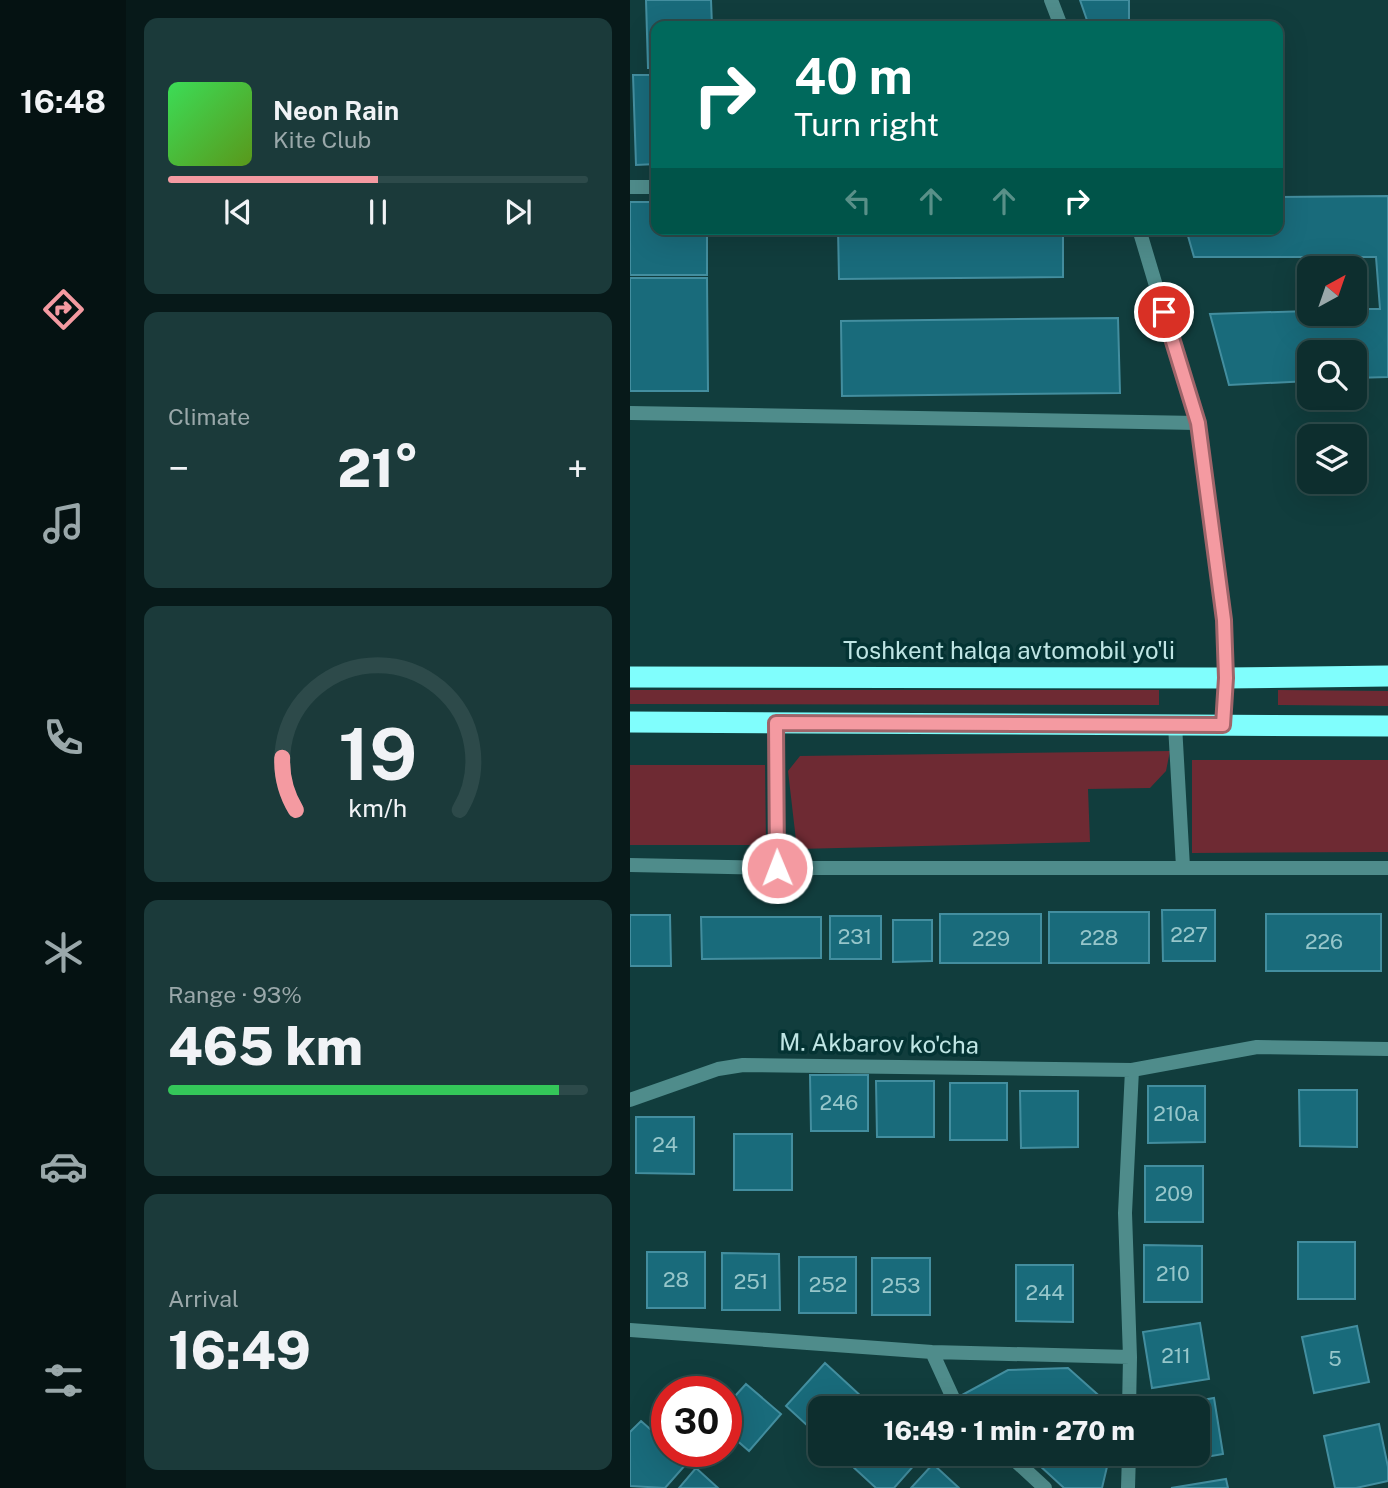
<!DOCTYPE html>
<html lang="en">
<head>
<meta charset="utf-8">
<style>
	:root { --surface:#0d2e2e; --page:#1b3a3a; --text:#f1f3f6; --muted:#9aa8aa; --line:#2d4a4a; --accent:#f49aa1 }
	body { margin:0; font-family:"Public Sans",sans-serif; background:var(--page); color:var(--text); height:100vh; display:flex; flex-direction:column; font-size:26px; white-space:nowrap }
	* { box-sizing:border-box; margin:0 }
	p { font-size:23px; color:var(--muted) }
	.icon { flex:none; width:38px; height:38px; fill:none; stroke:currentColor; stroke-width:2; stroke-linecap:round; stroke-linejoin:round }
	.map { position:relative; flex:1; overflow:hidden }
	.panel { display:flex; flex-direction:column; gap:18px; padding:18px; background:#071919; width:504px }
	.panel>* { flex:none }
	.guide { position:absolute; left:21px; top:21px; width:632px; height:214px; border-radius:14px; box-shadow:0 7px 28px #0002,0 0 0 2px var(--line); background:#00695c; color:#fff; overflow:hidden }
	.needle { width:46px; rotate:40deg }
	.buttons { position:absolute; left:667px; top:256px; display:grid; gap:14px }
	.buttons a { display:grid; place-items:center; width:70px; height:70px; border-radius:14px; background:var(--surface); box-shadow:0 7px 28px #0002,0 0 0 2px var(--line); font-size:35px }
	.speed { position:absolute; left:21px; top:1376px; display:flex; gap:14px; font-size:35px; font-weight:700; text-align:center }
	.speed>* { display:grid; place-content:center; width:91px; height:91px; border-radius:50%; background:var(--surface); box-shadow:0 7px 28px #0002,0 0 0 2px var(--line); line-height:1 }
	.speed .limit { border:10px solid #d22; background:#fff; color:#111 }
	.pin { position:absolute; display:grid; place-items:center; width:60px; height:60px; color:#fff; margin:-30px; border:4px solid #fff; border-radius:50%; box-shadow:0 2px 7px #0007 }
	.me { position:absolute; width:77px; margin:-38px; rotate:359deg; stroke-linejoin:round; filter:drop-shadow(0 0 5px #0008) }
	.turn { display:flex; align-items:center; gap:24px; height:147px; padding:0 28px; font-size:32px }
	.turn .icon { width:91px; height:91px; stroke-width:2.5 }
	.turn b { display:block; font-size:49px; line-height:60px }
	.lanes { display:flex; align-items:center; height:66px; padding:0 28px; background:#0003; justify-content:center; gap:35px; direction:ltr }
	.lanes .off { opacity:.35 }
	.big { font-size:52px; font-weight:800; line-height:1.1 }
	.panel .widget { flex:1; display:flex; flex-direction:column; justify-content:center; gap:10px; min-width:0; padding:0 24px; border-radius:14px; background:var(--page) }
	.panel .dial { align-items:center; gap:0 }
	.dial svg { height:182px; overflow:visible; fill:none; stroke:var(--line); stroke-width:7; stroke-linecap:round; text-anchor:middle }
	.dial text { fill:var(--text); stroke:none }
	.song { display:flex; align-items:center; gap:21px }
	.cover { width:84px; height:84px; border-radius:10px; background:linear-gradient(135deg,hsl(130 70% 55%),hsl(90 70% 35%)) }
	.played { height:7px; border-radius:4px; background:linear-gradient(90deg,var(--accent) 50%,var(--line) 50%) }
	.keys { display:flex; justify-content:space-around; direction:ltr }
	.heat { display:flex; justify-content:space-between; align-items:center; font-size:38px; direction:ltr }
	.charge { height:10px; border-radius:5px; background:linear-gradient(90deg,#34c759 93%,var(--line) 0) }
	.trip { position:absolute; left:178px; top:1396px; width:402px; height:70px; border-radius:14px; background:var(--surface); box-shadow:0 7px 28px #0002,0 0 0 2px var(--line); font-weight:800; line-height:70px; text-align:center }
	main { display:flex; flex:1; min-height:0 }
	.tabs { display:flex; flex-direction:column; width:126px; justify-content:space-around; align-items:center; background:#051212; color:var(--muted) }
	.tabs .icon { width:49px; height:49px }
	.tabs .on { color:var(--accent) }
	.tabs b { font-size:32px; color:var(--text) }
	.map>svg:first-child { display:block }
</style>
</head>
<body>
<main>
<nav class="tabs">
<b>16:48</b>
<svg class="icon on" aria-label="directions" viewBox="0 0 24 24"><path d="M12 3l9 9-9 9-9-9zM9 14v-3h6M13 9l2 2-2 2"/></svg>
<svg class="icon" aria-label="music" viewBox="0 0 24 24"><path d="M9 18V5l10-2v13"/><circle cx="6" cy="18" r="3"/><circle cx="16" cy="16" r="3"/></svg>
<svg class="icon" aria-label="phone" viewBox="0 0 24 24"><path d="M5 4h4l2 5-3 2q2 4 5 5l2-3 5 2v4C11 20 4 13 5 4z"/></svg>
<svg class="icon" aria-label="climate" viewBox="0 0 24 24"><path d="M12 3v18M4 7l16 10M4 17L20 7"/></svg>
<svg class="icon" aria-label="car" viewBox="0 0 24 24"><path d="M5 17H2v-5l4-1 3-4h7l3 4 3 1v5h-3M9 17h6M6 11h13"/><circle cx="7" cy="17" r="2"/><circle cx="17" cy="17" r="2"/></svg>
<svg class="icon" aria-label="filters" viewBox="0 0 24 24"><path d="M4 7h16M4 17h16"/><circle cx="9" cy="7" r="2"/><circle cx="15" cy="17" r="2"/></svg>
</nav>
<section class="panel">
<div class="widget">
<div class="song"><i class="cover"></i><div><b>Neon Rain</b><p>Kite Club</p></div></div>
<div class="played"></div>
<div class="keys"><svg class="icon" aria-label="previous" viewBox="0 0 24 24"><path d="M18 5L8 12l10 7zM5 5v14"/></svg><svg class="icon" aria-label="pause" viewBox="0 0 24 24"><path d="M8 5v14M16 5v14"/></svg><svg class="icon" aria-label="next" viewBox="0 0 24 24"><path d="M6 5l10 7-10 7zM19 5v14"/></svg></div>
</div>
<div class="widget"><p>Climate</p>
<div class="heat"><a>−</a><b class="big">21°</b><a>+</a></div>
</div>
<div class="widget dial"><svg viewBox="0 0 100 80">
<path d="M14 69A42 42 0 1 1 86 69"/>
<path d="M14 69A42 42 0 0 1 8 46" stroke="#f49aa1"/>
<text x="50" y="56" font-size="32" font-weight="700">19</text>
<text x="50" y="72" font-size="11">km/h</text>
</svg></div>
<div class="widget"><p>Range · 93%</p><b class="big">465 km</b><div class="charge"></div></div>
<div class="widget"><p>Arrival</p><b class="big">16:49</b></div>
</section>
<div class="map">
<svg width="758" height="1488" viewBox="0 0 758 1488">
	<rect width="100%" height="100%" fill="#113d3d"/>
	<!-- green -->
	<path fill="#6e2a33" d="M0,690h529v15l-529,-1z
		M648,690l110,1v15l-110,-1z
		M540,751l-4,20 -16,17 -62,1 2,53 -293,7 -9,-78 12,-15z
		M562,760h196v92l-196,1z
		M0,765h135l1,80h-136z"/>
	<!-- building -->
	<path fill="#196b7b" stroke="#438e9f" stroke-width="2" d="M16,0h65l1,26h-56v42h-8z
		M450,0h49v26h-40z
		M3,75h23v89l-20,1z
		M758,196v181l-34,1v-26h-45v29l-80,4 -19,-71 99,-3v2h45v-4h26l-4,-52h-182l-8,-28h92v-32z
		M0,202h26v27h51v46h-77z
		M208,229h225v48l-224,2z
		M0,278h77l1,113h-78z
		M488,318l2,75 -278,3 -1,-75z
		M532,910h53v51h-52z
		M419,912h100v51h-100z
		M310,914h101v49h-101z
		M636,914h115v57h-115z
		M0,915h40l1,51h-41z
		M200,916h51v43h-51z
		M71,917h120v41l-119,1z
		M263,920h39v41l-39,1z
		M180,1075h58v56h-57z
		M246,1081h58v56h-57z
		M320,1083h57v57h-57z
		M518,1086h57v56l-57,1z
		M669,1090h58v57l-57,-1z
		M390,1091h58v56l-57,1z
		M6,1117h58v57l-58,-1z
		M104,1134h58v56h-58z
		M515,1166h58v56h-58z
		M668,1242h57v57h-57z
		M514,1245l58,1v56h-58z
		M17,1252h58v56h-58z
		M92,1253l57,1 1,56h-58z
		M169,1257h57v56h-57z
		M242,1258h58v57h-58z
		M386,1265h57v57l-57,-1z
		M570,1323l9,56 -57,9 -9,-56z
		M727,1326l12,56 -55,11 -12,-56z
		M195,1363l50,46h-54v29l-35,-32z
		M438,1368l37,33 1,8h-129l-15,-14 46,-25z
		M116,1384l35,30 -32,37 -23,-20v-25z
		M584,1398l9,56 -57,10 -2,-10h35v-45l-43,-1z
		M11,1421l26,23v7h7l13,12 -22,25 -35,-2v-54z
		M749,1424l9,43v14l-32,7h-21l-11,-52z
		M209,1454h85l-30,34h-18z
		M397,1454h83l-8,34h-38z
		M303,1464l26,24h-48z
		M66,1468l22,20h-39z
		M596,1479l2,9h-57z"/>
	<g fill="none" stroke-linecap="round" stroke-linejoin="round">
		<!-- street -->
		<path stroke="#4f8c8b" stroke-width="14" d="M421,0l10,26
			M0,187h26
			M509,229l58,194 27,197 2,58 -3,47
			M0,413l567,10
			M146,723l1,145
			M545,725l8,142
			M0,865l147,3h611
			M0,1100l88,-31 25,-4 389,5 125,-23 131,2
			M0,1330l302,22 198,5
			M302,1352l26,57
			M499,1409l1,-52 -5,-144 7,-143
			M378,1454l37,34
			M498,1488l1,-34"/>
		<!-- highway -->
		<path stroke="#80fefd" stroke-width="21" d="M0,677l596,1 162,-2
			M0,722l758,4"/>
	</g>
	<g fill="none" stroke-linecap="round" stroke-linejoin="round">
		<!-- route casing -->
		<g stroke="#9f6469" stroke-width="18">
			<path id="route" d="M147,868l-1,-145 447,2 3,-47 -2,-58 -26,-197 -34,-111"/>
		</g>
		<!-- route -->
		<use href="#route" stroke="#f49aa1" stroke-width="12"/>
	</g>
	<g text-anchor="middle" stroke-width="7" stroke-linejoin="round" paint-order="stroke">
		<!-- number labels -->
		<g font-size="21" fill="#96c6ca">
			<text x="559" y="942">227</text>
			<text x="225" y="944">231</text>
			<text x="469" y="945">228</text>
			<text x="361" y="946">229</text>
			<text x="694" y="949">226</text>
			<text x="209" y="1110">246</text>
			<text x="546" y="1121">210а</text>
			<text x="35" y="1152">24</text>
			<text x="544" y="1201">209</text>
			<text x="543" y="1281">210</text>
			<text x="46" y="1287">28</text>
			<text x="121" y="1289">251</text>
			<text x="198" y="1292">252</text>
			<text x="271" y="1293">253</text>
			<text x="415" y="1300">244</text>
			<text x="546" y="1363">211</text>
			<text x="705" y="1366">5</text>
		</g>
		<!-- street labels -->
		<g font-size="24" fill="#bfe5e4" stroke="#043333">
			<text x="379" y="659">Toshkent halqa avtomobil yo'li</text>
			<text transform="translate(249 1044) rotate(1)" y="8">M. Akbarov ko'cha</text>
		</g>
	</g>
</svg>
<div class="buttons">
<a><svg class="needle" viewBox="-14 -14 28 28"><path d="M0-13l5 13h-10z" fill="#e53935"/><path d="M0 13l5-13h-10z" fill="#9aa8aa"/></svg></a>
<a><svg class="icon" aria-label="search" viewBox="0 0 24 24"><circle cx="10" cy="10" r="6"/><path d="M15 15l6 6"/></svg></a>
<a><svg class="icon" aria-label="layers" viewBox="0 0 24 24"><path d="M12 4l9 5-9 5-9-5zM3 14l9 5 9-5"/></svg></a>
</div>
<div class="speed"><div class="limit">30</div></div>
<div class="pin" style="left:534px;top:312px;background:#d93025"><svg class="icon" aria-label="arrive" viewBox="0 0 24 24"><path d="M6 21V4h12l-3 4 3 4H6"/></svg></div>
<svg class="me" style="left:147px;top:868px" viewBox="-20 -20 40 40"><circle r="17" fill="#f49aa1" stroke="#fff" stroke-width="3"/><path d="M0-11L8 9 0 5-8 9z" fill="#fff"/></svg>
<div class="trip">16:49 · 1 min · 270 m</div>
<div class="guide">
<div class="turn"><svg class="icon" aria-label="right" viewBox="0 0 24 24"><path d="M7 20v-9h11M14 6l5 5-5 5"/></svg><div><b>40 m</b>Turn right</div></div>
<div class="lanes"><svg class="icon off" aria-label="left" viewBox="0 0 24 24"><path d="M17 20v-9H6M10 6l-5 5 5 5"/></svg><svg class="icon off" aria-label="ahead" viewBox="0 0 24 24"><path d="M12 20V5M6 11l6-6 6 6"/></svg><svg class="icon off" aria-label="ahead" viewBox="0 0 24 24"><path d="M12 20V5M6 11l6-6 6 6"/></svg><svg class="icon" aria-label="right" viewBox="0 0 24 24"><path d="M7 20v-9h11M14 6l5 5-5 5"/></svg></div>
</div>
</div>
</main>
</body>
</html>
